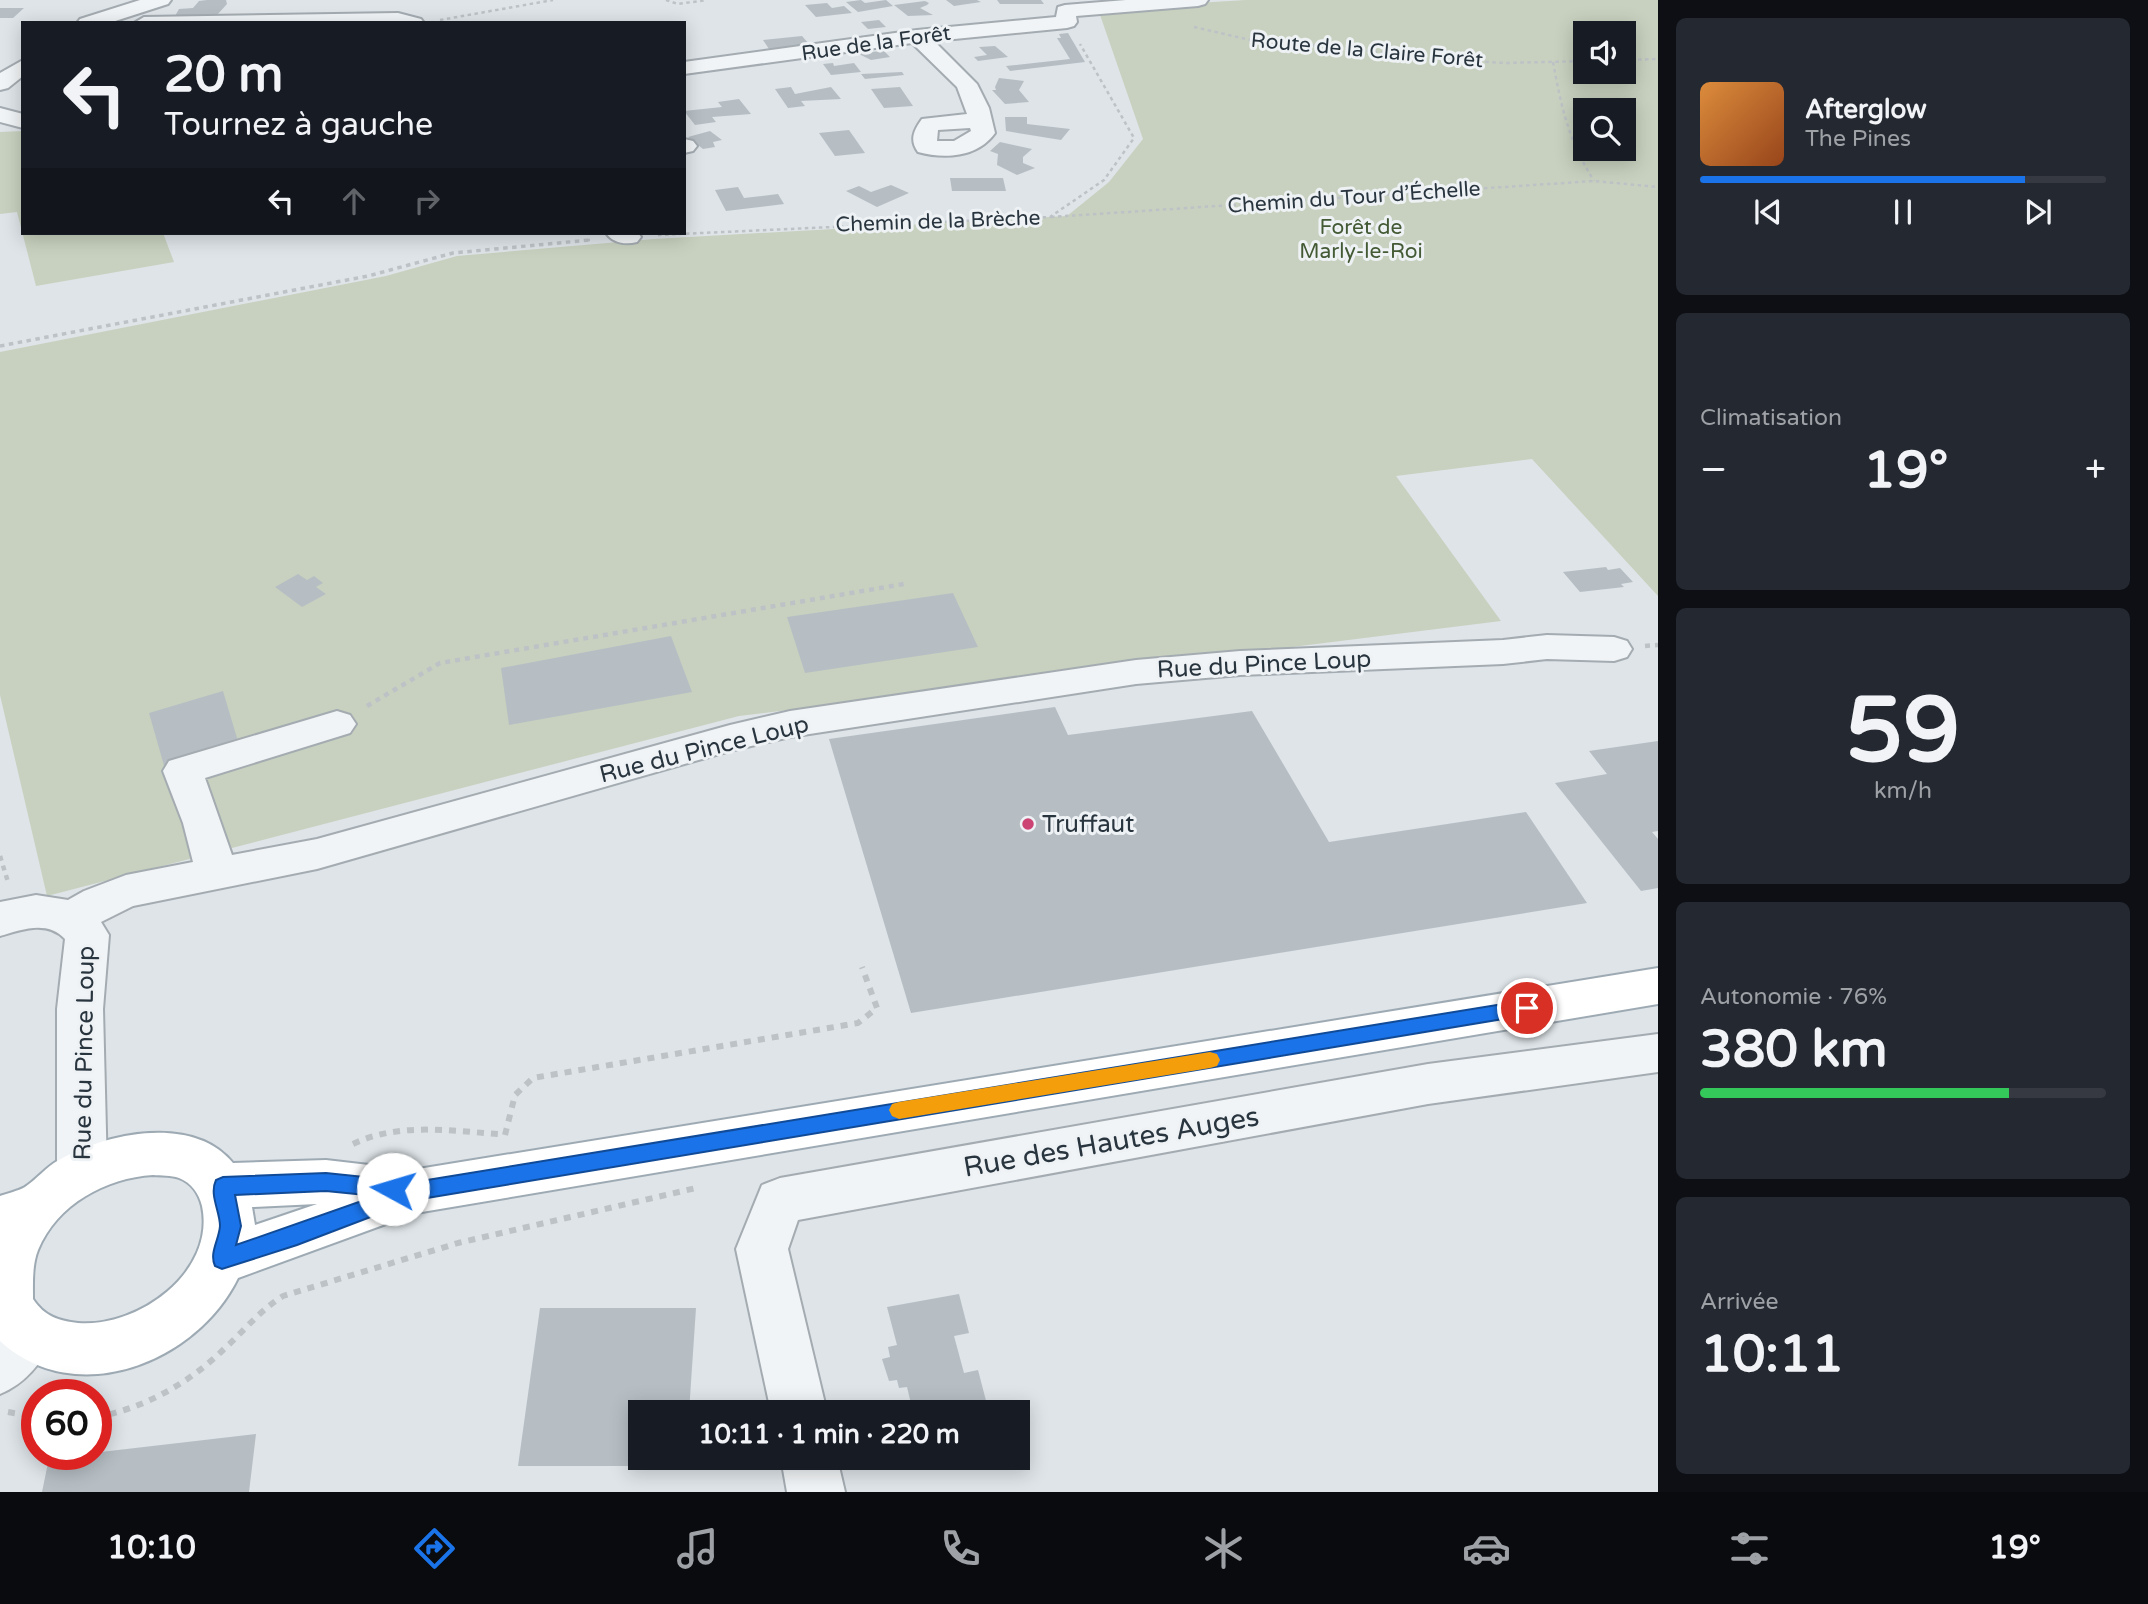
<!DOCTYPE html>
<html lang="fr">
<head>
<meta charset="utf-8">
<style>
	:root { --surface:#171b24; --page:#242831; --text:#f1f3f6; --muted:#9ea1a6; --line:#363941; --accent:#1a73e8 }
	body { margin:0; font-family:"Varela Round",sans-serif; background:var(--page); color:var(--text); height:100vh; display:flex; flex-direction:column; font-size:26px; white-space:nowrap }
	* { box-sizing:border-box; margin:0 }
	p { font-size:23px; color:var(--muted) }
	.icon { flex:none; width:38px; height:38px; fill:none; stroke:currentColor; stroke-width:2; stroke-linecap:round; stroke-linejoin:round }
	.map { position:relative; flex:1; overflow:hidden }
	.sheet { display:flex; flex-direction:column; gap:18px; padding:18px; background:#0d0f14; width:490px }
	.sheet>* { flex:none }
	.banner { position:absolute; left:21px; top:21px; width:665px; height:214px; border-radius:0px; box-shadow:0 4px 18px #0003; background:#171b24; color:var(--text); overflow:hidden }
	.buttons { position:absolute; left:1573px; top:21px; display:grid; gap:14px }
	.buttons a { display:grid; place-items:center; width:63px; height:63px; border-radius:0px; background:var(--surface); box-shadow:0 4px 18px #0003; font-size:35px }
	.speed { position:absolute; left:21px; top:1379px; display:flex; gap:14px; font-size:35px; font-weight:700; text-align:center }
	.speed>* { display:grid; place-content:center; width:91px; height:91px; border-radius:50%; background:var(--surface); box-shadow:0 4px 18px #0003; line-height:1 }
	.speed .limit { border:10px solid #d22; background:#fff; color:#111 }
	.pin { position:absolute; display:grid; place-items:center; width:60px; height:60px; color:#fff; margin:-30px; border:4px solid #fff; border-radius:50%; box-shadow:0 2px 7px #0007 }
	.me { position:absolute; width:77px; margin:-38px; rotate:276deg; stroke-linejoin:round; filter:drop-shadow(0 0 5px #0008) }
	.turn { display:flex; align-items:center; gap:24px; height:147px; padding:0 28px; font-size:32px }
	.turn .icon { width:91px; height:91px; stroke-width:2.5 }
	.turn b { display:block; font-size:49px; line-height:60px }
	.lanes { display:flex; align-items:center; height:66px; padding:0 28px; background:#0003; justify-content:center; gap:35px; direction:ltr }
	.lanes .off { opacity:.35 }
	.big { font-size:52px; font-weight:800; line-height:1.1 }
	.sheet .widget { flex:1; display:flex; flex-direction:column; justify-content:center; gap:10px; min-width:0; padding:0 24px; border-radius:10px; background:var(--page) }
	.sheet .dial { align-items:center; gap:0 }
	.dial b { font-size:91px; line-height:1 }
	.song { display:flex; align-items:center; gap:21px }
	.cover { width:84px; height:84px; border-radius:10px; background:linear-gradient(135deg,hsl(30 70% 55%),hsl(20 70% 35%)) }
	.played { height:7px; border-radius:4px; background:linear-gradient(90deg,var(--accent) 80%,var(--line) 80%) }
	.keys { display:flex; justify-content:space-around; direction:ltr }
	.heat { display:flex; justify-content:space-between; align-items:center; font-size:38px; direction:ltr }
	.charge { height:10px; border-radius:5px; background:linear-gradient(90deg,#34c759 76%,var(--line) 0) }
	.trip { position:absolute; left:628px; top:1400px; width:402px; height:70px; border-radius:0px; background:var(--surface); box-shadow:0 4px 18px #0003; font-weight:800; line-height:70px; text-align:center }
	.tab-bar { display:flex; height:112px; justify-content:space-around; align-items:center; background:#090b0e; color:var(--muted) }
	.tab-bar .icon { width:49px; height:49px }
	.tab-bar .selected { color:var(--accent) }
	.tab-bar b { font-size:32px; color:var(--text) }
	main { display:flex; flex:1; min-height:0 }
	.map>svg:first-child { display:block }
</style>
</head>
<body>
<main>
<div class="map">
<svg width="1658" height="1492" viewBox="0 0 1658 1492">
	<rect width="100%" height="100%" fill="#dee4e8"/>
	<!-- green -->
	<path fill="#c8d1bf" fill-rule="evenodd" d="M1246,0h412v596l-126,-137 -136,17 105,145 -762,95 -692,180 -47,-201v-343l386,-76 71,-20 197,-17 413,-23 42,-34 34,-43 -45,-130zM1586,33h38v39h-38zM1586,110h38v39h-38z
		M23,131v102h140l11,29 -138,24 -19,-74 -17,2v-82z"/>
	<!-- building -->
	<path fill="#b6bec4" d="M207,0h19l1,4 -10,11 -42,1 4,-7 14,-1 6,-7z
		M861,0l4,3 21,-3 7,6 -35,6 -12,-10z
		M946,0h31l4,2 -27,4z
		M997,0h44l3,4h-44z
		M925,1l4,2 -2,2 -7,3 13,7 -25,1 -14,-11z
		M827,3l5,5 12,-2 8,7 -36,4 -11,-12z
		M0,8h24l-11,10h-13z
		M879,20l7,7 -18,2 -7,-7z
		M1068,33l17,29 -75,9 -4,-5 64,-7 -13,-21h4l-2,-4z
		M802,36l7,8 -40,5 -6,-9z
		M995,46l13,11 -30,4 -4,-4 13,-2 -8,-8z
		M884,51l6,6 -19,3 -14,-7z
		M833,63l1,3 20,-3 7,9 -30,3 -8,-11z
		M902,72l2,3 -39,4 -4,-5z
		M999,78l25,3 -5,9 10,12 -24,2 -13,-14h4l-1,-3z
		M791,87l4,7 36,-7 10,12 -40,2 4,5 -17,2 -13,-19z
		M900,87l13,19 -29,2 -13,-19z
		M739,99l12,15 -39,3 4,5 -21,3 -11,-14 38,-4 -4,-5z
		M1005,117h22v7l43,5 -9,11 -55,-9z
		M849,130l16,23 -30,3 -16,-23z
		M710,131l12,9 -9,2 2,5 -12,2 -15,-12z
		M1000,142l32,7 -9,8v6l12,5 -18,7 -20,-10 1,-11 -8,-3z
		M950,178h53l3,13h-54z
		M891,185l18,8 -32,14 -31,-16 13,-5 12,6z
		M738,187l6,11 34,-4 6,10 -58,7 -11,-21z
		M1606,567l2,3 12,-2 13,14 -12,2 3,3 -44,5 -17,-20z
		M298,574l9,6 7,-4 9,7 -7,4 10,7 -24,13 -27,-20z
		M953,593l25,54 -173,26 -18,-56z
		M671,636l21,56 -183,33 -8,-57z
		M223,691l17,57 -75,21 -16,-56z
		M1055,707l13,28 184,-24 77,131 197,-30 61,91 -676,110 -82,-274z
		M1658,741v90l-6,1 6,7v49l-17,3 -86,-108 52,-9 -18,-23z
		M959,1294l10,39 -15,3 10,37 14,-3 11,42h-76l-6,-25 -8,1 -2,-8 -8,1 -7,-22 8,-2 -2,-10 9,-2 -10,-38z
		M540,1308h156l-7,104h-49v46h46v8h-168z
		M256,1434l-7,58h-207l7,-34z"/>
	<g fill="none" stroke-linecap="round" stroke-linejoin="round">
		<!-- minor casing -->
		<g stroke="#a4acb2" stroke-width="4">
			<path id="minor" d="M140,0h31l-3,4 -59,19h-32l3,-4z
				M1126,0h82l-3,4 -7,2 -122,10 1,6 -3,4 -7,2 -133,13 43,43 12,24 6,25c-18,25 -51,26 -77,19 -9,-12 -4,-22 4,-33l45,-5 -10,-27 -45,-44 -228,31v-12l233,-32 139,-13 2,-10 7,-2zM970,128l1,3 -17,10h-17l1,-11z
				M398,13l23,6 3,4h-290l10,-6z
				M23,60v16l-15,12 -8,2v-17z
				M0,108l23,6v14l-23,-6z
				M684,139l9,2 4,5 -4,5 -9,2z
				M606,233h32l3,4 -4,5c-12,3 -24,1 -31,-9z
				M1547,635l67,2 13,4 5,8 -5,8 -13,4 -67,-2 -44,5 -263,11 -104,9 -346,53 -60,14 -413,118 -184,37 -32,16 8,13 -6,74 4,163 -8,15 -17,7 -17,-7 -8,-15v-163l8,-70c-17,-19 -43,-10 -65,-3v-34l36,-7 32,5 16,-9 42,-16 67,-13 -10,-39 -20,-52 6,-10 168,-50 13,4 6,9 -6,9 -145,45 27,77 85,-16 413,-114 60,-14 346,-51 104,-9 263,-11z
				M1658,1034v38l-230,32 -630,116 -10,29 39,163h-56l-35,-163 26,-64 18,-7 648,-114z
				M29,1307l19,8 8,18c-12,27 -29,50 -56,61v-67l10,-12z
				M781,1458h56l8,34h-58z"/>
		</g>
		<!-- major casing -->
		<g stroke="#9eaab3" stroke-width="4">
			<path id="major" d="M1658,968v36l-1242,209 -178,65c-41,84 -162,133 -238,63v-145c8,-3 18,-5 25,-9 12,-8 21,-20 34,-27 47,-27 134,-46 174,3l93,-3 86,10zM153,1175c8,1 18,0 26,3 13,5 20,16 23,28 14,66 -64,122 -124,117 -19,-2 -34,-7 -45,-24 0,-16 -1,-34 5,-49 19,-46 68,-72 115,-75zM317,1204l-62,21 -3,-18z"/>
		</g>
		<!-- path-far3 -->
		<path stroke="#bdc2c6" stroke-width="2.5" stroke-dasharray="3.5 3.5" stroke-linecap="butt" d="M666,0l12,4 29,-4
			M440,20l113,-20
			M1194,27l65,15 78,5 90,11 78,5 81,-2
			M1624,60l34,-1
			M1553,62c9,48 15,77 41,119
			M1051,217l543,-36 64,6
			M658,235l392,-18 54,-37 30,-42 -54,-94
			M587,240h3"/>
		<!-- path-far2 -->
		<path stroke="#bdc2c6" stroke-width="3.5" stroke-dasharray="4.5 4.5" stroke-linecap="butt" d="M0,346l368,-70 85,-23 137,-13"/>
		<!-- path-far1 -->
		<path stroke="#bdc2c6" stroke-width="4.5" stroke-dasharray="5 5" stroke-linecap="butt" d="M1645,646l13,-1
			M367,706l73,-43 464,-79
			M0,856l8,26"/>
		<!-- path -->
		<path stroke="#bdc2c6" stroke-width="6" stroke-dasharray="7 7" stroke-linecap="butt" d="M505,1135l10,-40 18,-17 325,-55 19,-15 -15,-41
			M353,1144c46,-22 97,-13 146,-10
			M8,1412l29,5
			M96,1417c47,-8 93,-34 127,-67 20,-18 36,-39 60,-54l175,-53 238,-55"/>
		<!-- minor -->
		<use href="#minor" fill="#f1f4f6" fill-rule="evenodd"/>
		<!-- major -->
		<use href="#major" fill="#fff" fill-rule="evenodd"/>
	</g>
	<!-- route -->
	<path fill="#1a73e8" stroke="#114b97" stroke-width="2" fill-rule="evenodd" d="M1527,1000l7,2 2,6 -2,5 -7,2 -1112,185 -118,45 -75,24 -7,-3c-6,-13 4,-26 5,-40 0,-15 -11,-31 -4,-46l7,-3 103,-4 67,7 7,2 2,5 13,-5zM326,1191l50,5 -140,49 5,-19 -6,-31z"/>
	<!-- slow -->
	<path fill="#f59e0b" d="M1210,1052l7,2 3,6 -3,6 -7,2 -311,51 -7,-3 -3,-6 3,-6 7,-2z"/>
	<!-- markers -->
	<circle fill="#cc4473" stroke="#eef2f5" stroke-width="2.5" cx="1028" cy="824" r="7"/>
	<g text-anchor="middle" stroke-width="6" stroke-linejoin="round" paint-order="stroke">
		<!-- far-street labels -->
		<g font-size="21" fill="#28343e" stroke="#eef2f5">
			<text transform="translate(876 43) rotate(-8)" y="7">Rue de la Forêt</text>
			<text transform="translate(1367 50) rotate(5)" y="7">Route de la Claire Forêt</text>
			<text transform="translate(1354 197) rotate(-4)" y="7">Chemin du Tour d’Échelle</text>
			<text transform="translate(938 221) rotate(-2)" y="7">Chemin de la Brèche</text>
		</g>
		<!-- far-park labels -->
		<g font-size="21" fill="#435a35" stroke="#eef2f5">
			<text x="1361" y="234">Forêt de<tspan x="1361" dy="24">Marly-le-Roi</tspan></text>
		</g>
		<!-- street labels -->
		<g font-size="24" fill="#28343e" stroke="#eef2f5">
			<text transform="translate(1264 664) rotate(-3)" y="8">Rue du Pince Loup</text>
			<text transform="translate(704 749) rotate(-14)" y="8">Rue du Pince Loup</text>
			<text transform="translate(84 1053) rotate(-89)" y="8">Rue du Pince Loup</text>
		</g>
		<!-- poi labels -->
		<g font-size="24" fill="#28343e" stroke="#eef2f5" text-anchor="start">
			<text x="1042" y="832">Truffaut</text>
		</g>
		<!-- near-street labels -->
		<g font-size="28" fill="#28343e" stroke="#eef2f5">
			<text transform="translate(1111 1141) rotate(-10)" y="10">Rue des Hautes Auges</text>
		</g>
	</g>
</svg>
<div class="buttons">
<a><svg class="icon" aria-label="sound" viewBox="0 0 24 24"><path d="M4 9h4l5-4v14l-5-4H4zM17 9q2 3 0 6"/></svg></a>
<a><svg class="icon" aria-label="search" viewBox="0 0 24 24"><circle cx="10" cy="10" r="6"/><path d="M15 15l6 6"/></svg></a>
</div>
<div class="speed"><div class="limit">60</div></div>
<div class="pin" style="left:1527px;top:1008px;background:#d93025"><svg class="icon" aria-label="arrive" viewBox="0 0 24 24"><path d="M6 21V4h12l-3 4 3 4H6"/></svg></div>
<svg class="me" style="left:393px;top:1189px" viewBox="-20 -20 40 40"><circle r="19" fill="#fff"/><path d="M0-13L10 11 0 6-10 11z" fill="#1a73e8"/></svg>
<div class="trip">10:11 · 1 min · 220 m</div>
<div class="banner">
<div class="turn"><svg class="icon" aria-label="left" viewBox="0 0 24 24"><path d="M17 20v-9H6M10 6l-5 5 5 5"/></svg><div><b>20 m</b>Tournez à gauche</div></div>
<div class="lanes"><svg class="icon" aria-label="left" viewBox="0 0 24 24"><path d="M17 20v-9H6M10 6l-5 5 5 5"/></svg><svg class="icon off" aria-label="ahead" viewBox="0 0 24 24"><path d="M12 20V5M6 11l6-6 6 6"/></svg><svg class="icon off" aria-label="right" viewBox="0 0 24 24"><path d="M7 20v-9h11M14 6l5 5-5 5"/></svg></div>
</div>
</div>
<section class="sheet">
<div class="widget">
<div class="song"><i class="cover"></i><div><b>Afterglow</b><p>The Pines</p></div></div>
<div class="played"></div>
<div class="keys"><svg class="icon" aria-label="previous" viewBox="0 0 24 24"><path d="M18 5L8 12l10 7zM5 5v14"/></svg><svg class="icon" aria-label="pause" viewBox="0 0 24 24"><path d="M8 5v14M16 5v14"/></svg><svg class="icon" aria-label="next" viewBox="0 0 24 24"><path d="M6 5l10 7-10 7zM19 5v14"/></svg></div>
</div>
<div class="widget"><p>Climatisation</p>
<div class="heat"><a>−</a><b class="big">19°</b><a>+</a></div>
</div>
<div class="widget dial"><b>59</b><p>km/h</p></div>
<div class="widget"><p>Autonomie · 76%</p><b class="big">380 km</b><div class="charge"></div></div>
<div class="widget"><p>Arrivée</p><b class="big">10:11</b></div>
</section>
</main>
<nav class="tab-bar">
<b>10:10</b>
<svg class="icon selected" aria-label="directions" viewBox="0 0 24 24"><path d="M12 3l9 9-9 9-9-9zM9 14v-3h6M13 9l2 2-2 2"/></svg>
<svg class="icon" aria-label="music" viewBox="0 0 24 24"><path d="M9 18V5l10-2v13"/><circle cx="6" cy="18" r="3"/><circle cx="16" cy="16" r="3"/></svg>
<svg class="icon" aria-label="phone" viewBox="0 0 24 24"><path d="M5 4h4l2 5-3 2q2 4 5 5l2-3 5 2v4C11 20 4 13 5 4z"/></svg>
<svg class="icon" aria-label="climate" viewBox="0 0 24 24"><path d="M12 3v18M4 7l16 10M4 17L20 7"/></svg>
<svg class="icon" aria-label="car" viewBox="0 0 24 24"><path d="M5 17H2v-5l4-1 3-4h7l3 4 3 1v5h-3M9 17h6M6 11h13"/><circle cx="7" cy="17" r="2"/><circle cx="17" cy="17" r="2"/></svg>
<svg class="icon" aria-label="filters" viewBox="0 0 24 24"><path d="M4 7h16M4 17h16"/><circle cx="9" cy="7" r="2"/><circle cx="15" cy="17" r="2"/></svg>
<b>19°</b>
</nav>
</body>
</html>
